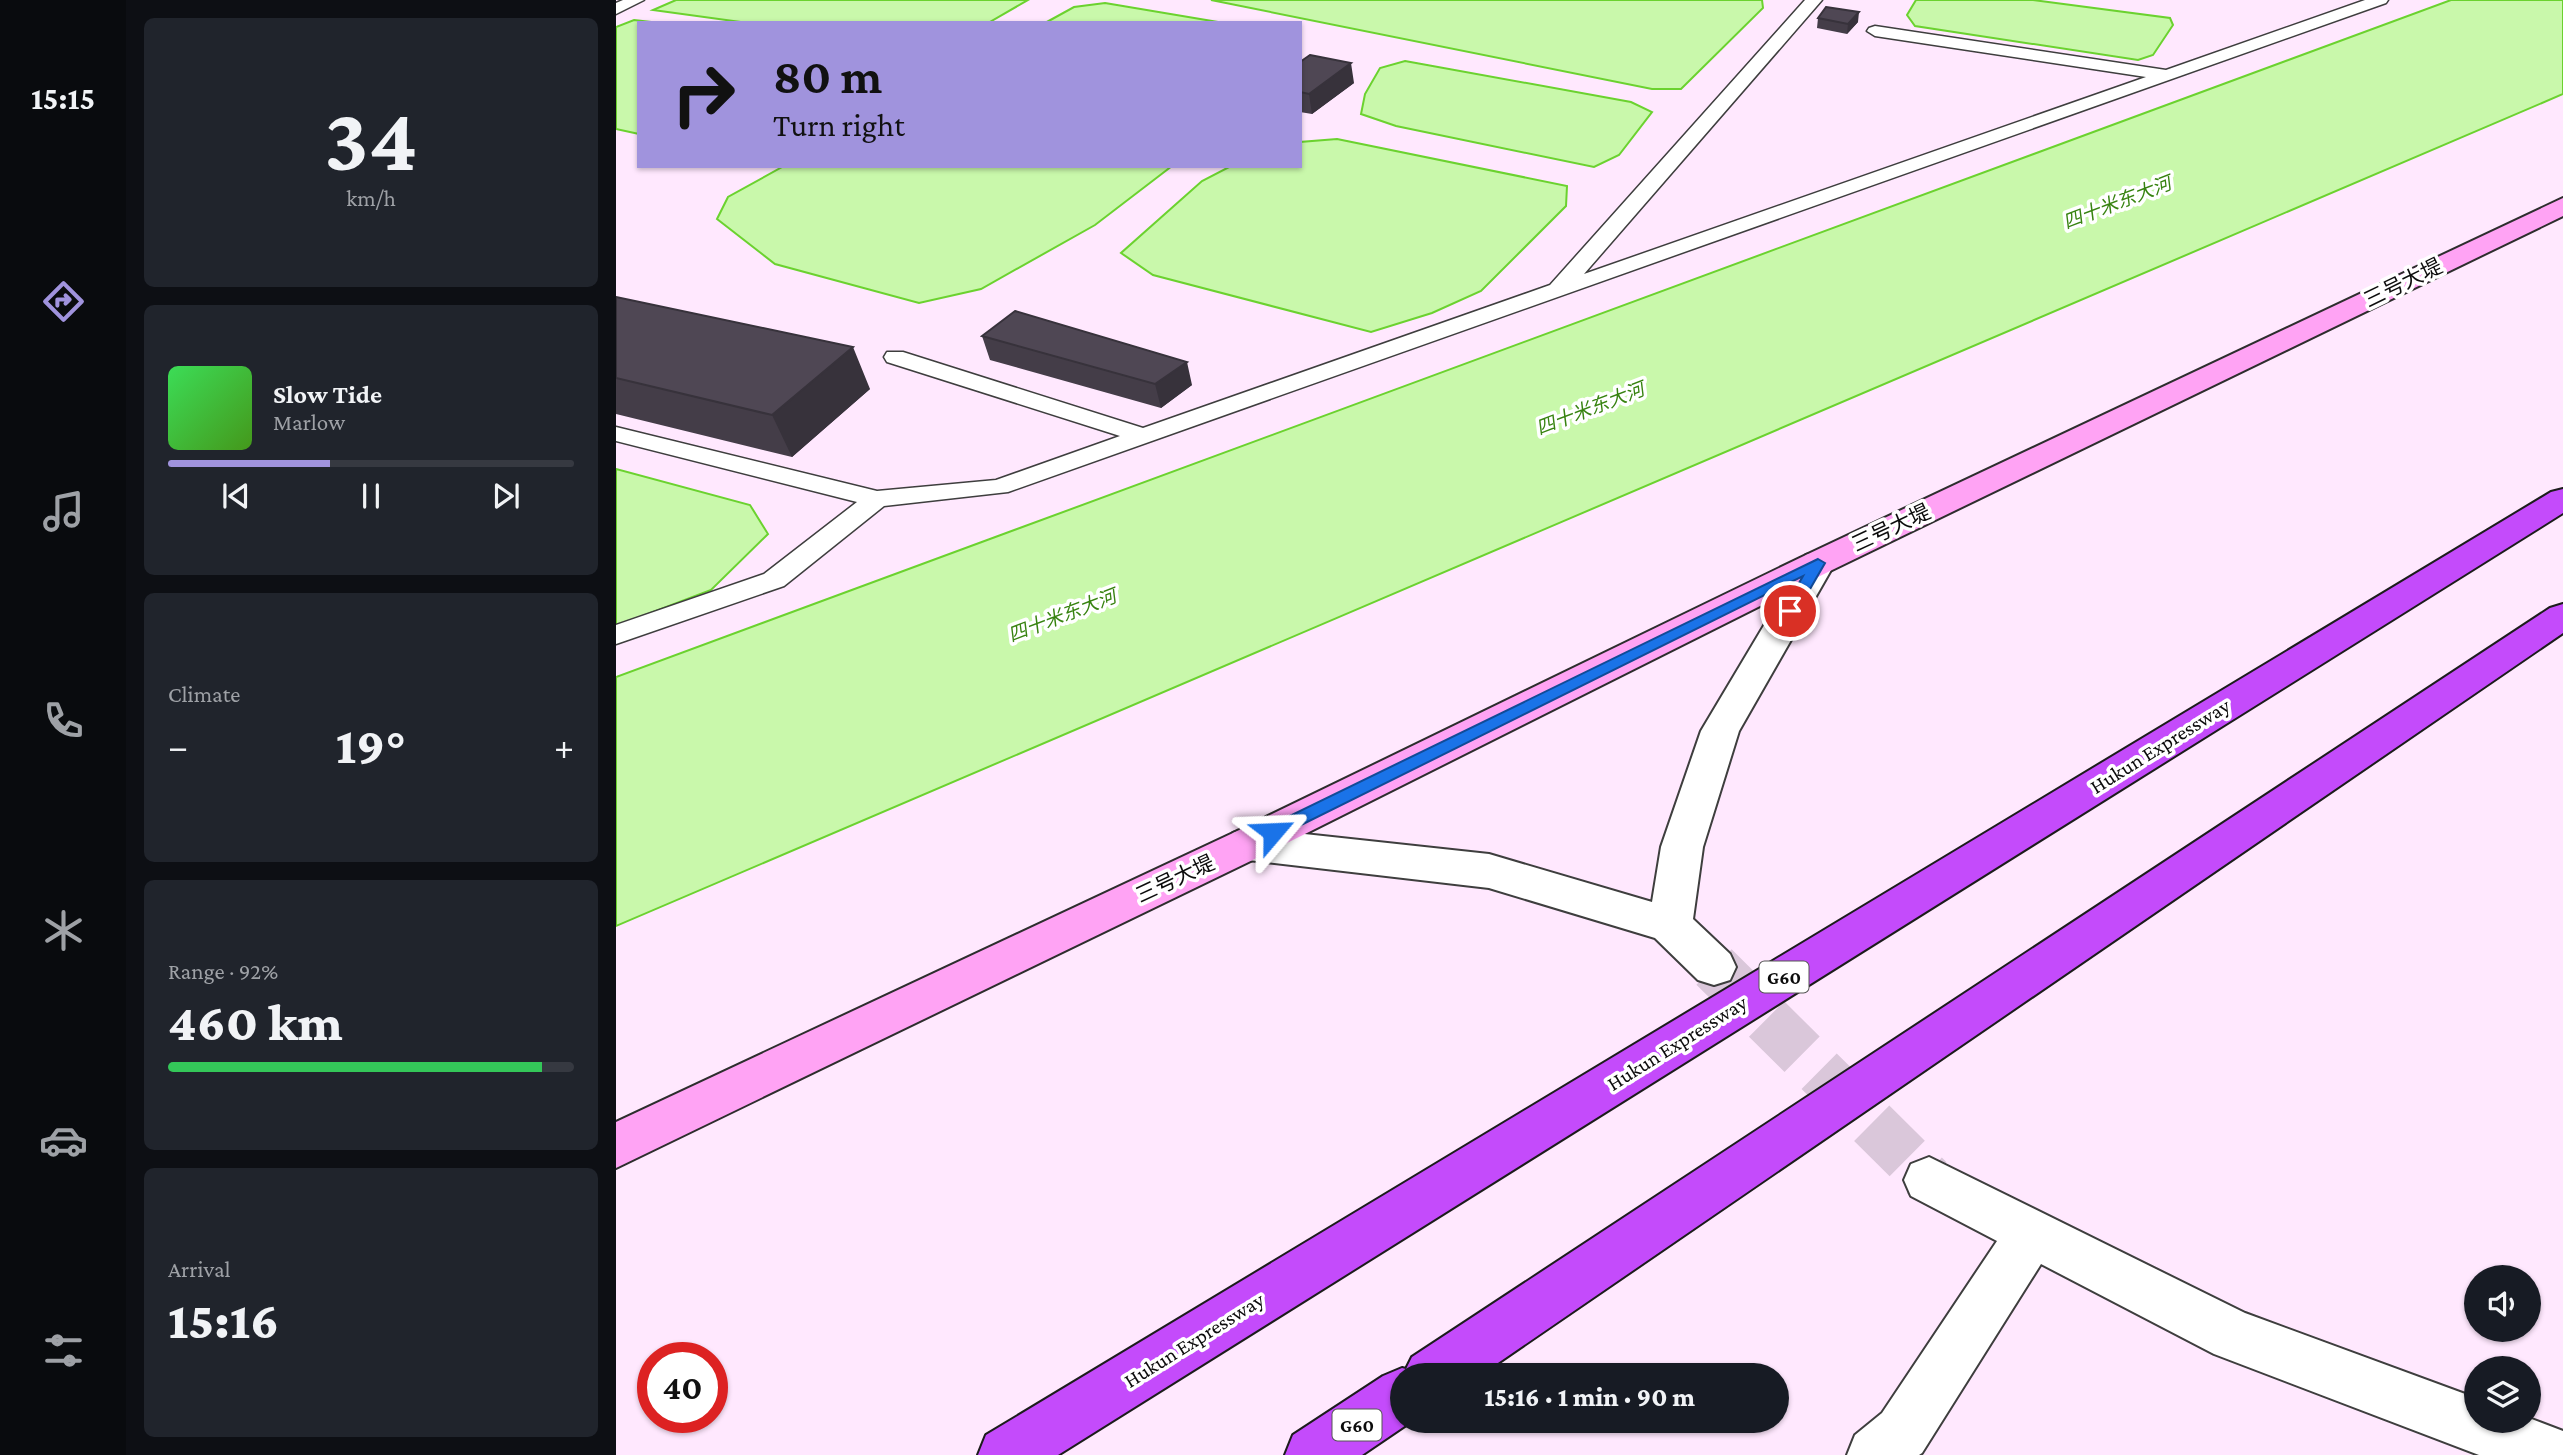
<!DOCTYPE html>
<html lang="en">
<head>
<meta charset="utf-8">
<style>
	:root { --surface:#171b24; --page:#20242c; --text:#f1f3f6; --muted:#9ea1a6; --line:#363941; --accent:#a093dd }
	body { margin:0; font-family:"Crimson Pro","Noto Sans SC",serif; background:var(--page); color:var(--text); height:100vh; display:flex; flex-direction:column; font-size:26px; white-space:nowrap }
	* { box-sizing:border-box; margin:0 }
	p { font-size:23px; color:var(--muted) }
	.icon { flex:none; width:38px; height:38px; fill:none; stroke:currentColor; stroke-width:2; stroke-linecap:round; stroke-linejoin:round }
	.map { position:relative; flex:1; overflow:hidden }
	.panel { display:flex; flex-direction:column; gap:18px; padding:18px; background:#0d0f14; width:490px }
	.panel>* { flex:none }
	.hud { position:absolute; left:21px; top:21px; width:665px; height:147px; border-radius:0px; box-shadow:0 2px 5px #0004; background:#a093dd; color:#111; overflow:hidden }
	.tools { position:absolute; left:1848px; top:1265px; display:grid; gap:14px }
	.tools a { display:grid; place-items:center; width:77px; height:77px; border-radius:50%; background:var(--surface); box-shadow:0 2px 5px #0004; font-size:35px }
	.speed { position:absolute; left:21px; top:1342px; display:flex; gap:14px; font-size:35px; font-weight:700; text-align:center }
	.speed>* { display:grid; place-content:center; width:91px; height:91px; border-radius:50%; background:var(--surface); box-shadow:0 2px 5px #0004; line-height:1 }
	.speed .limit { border:10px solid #d22; background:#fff; color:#111 }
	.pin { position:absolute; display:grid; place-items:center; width:60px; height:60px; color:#fff; margin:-30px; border:4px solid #fff; border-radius:50%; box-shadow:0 2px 7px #0007 }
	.me { position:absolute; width:77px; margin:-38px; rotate:64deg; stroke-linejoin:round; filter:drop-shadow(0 0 5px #0008) }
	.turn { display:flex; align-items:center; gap:24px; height:147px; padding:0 21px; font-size:32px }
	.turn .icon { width:91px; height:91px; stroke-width:2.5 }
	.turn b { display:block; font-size:49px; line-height:60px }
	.big { font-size:52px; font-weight:800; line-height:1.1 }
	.panel .widget { flex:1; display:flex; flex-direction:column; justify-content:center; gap:10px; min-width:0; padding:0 24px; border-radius:10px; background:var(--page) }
	.panel .dial { align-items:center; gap:0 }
	.dial b { font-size:91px; line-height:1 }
	.song { display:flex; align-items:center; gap:21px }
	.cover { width:84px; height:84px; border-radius:10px; background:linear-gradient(135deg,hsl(130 70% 55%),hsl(100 70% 35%)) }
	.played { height:7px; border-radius:4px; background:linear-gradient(90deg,var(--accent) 40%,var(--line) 40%) }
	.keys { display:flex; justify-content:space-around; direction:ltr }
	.heat { display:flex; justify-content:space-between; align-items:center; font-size:38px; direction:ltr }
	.charge { height:10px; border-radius:5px; background:linear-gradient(90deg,#34c759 92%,var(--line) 0) }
	.trip { position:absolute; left:774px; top:1363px; width:399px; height:70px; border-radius:35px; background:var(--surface); box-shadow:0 2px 5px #0004; font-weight:800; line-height:70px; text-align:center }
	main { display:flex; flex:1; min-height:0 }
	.menu { display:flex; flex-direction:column; width:126px; justify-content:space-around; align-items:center; background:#090b0e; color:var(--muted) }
	.menu .icon { width:49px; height:49px }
	.menu .active { color:var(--accent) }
	.menu b { font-size:32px; color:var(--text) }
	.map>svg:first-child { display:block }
</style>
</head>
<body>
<main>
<nav class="menu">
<b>15:15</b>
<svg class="icon active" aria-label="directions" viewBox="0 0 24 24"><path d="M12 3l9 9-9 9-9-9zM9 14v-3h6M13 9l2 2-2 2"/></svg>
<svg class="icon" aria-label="music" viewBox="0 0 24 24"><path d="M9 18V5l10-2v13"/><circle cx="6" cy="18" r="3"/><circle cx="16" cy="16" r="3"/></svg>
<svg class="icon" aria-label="phone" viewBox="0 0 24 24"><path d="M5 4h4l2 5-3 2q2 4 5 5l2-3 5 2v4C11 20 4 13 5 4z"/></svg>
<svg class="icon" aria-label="climate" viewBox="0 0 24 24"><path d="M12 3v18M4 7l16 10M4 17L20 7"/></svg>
<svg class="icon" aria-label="car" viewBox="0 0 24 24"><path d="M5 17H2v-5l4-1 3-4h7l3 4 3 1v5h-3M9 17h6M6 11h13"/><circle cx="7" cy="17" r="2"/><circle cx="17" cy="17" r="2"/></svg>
<svg class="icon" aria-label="filters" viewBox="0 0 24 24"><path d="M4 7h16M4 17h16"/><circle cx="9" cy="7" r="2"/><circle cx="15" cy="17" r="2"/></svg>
</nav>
<section class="panel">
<div class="widget dial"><b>34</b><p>km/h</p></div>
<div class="widget">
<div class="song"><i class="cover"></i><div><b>Slow Tide</b><p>Marlow</p></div></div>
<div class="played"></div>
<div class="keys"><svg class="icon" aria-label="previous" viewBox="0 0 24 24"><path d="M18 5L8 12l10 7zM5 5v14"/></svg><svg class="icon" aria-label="pause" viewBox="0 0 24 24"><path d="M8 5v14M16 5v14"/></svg><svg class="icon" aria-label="next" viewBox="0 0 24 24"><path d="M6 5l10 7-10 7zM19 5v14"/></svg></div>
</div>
<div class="widget"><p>Climate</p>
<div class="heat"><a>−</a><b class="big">19°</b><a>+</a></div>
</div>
<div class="widget"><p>Range · 92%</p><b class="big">460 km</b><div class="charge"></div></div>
<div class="widget"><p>Arrival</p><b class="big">15:16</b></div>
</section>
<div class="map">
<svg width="1947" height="1455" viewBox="0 0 1947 1455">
	<rect width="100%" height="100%" fill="#ffe8fe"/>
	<!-- water -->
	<path fill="#c9f8ab" stroke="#6bd22f" stroke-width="2" d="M60,0h352l-40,23h-240l-95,-13z
		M595,0h551l1,8 -82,81h-29z
		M1300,0h117l137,18 3,7 -20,30 -15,5 -223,-34 -8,-11z
		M1835,0h112v94l-1947,832v-249z
		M489,3l119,20h-179l29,-16z
		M18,20l26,3h-21v111l-23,-5v-102z
		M789,61l226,41 21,10 -33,43 -25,12 -198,-41 -35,-12 4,-20 15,-26z
		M721,139l230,47 -1,20 -85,85 -49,22 -61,19 -218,-57 -32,-22 81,-72 29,-15h69v-24z
		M168,166h388l-77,59 -114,64 -62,14 -144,-39 -58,-45 11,-22z
		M0,469l134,36 18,29 -57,56 -95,36z"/>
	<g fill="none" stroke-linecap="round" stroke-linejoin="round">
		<!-- street-tunnel -->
		<path stroke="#dac7da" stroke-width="50" stroke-dasharray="50 24" stroke-linecap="butt" d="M1098,967l215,213"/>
		<!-- lane casing -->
		<g stroke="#3e3e3e" stroke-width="3">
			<path id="lane" d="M7,0h21l-28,14v-11z
				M1189,0h17l-238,274 562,-197 -271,-41 -8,-5 2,-3 6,-2 291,44 199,-70h23l-2,3 -1378,489 -124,14 -100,80 -168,58v-19l148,-51 93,-72 -241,-61v-14l261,64 119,-11 124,-44 -233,-74 -3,-5 3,-5h16l240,76 407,-143z"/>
		</g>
		<!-- street casing -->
		<g stroke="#3e3e3e" stroke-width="4">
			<path id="street" d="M1202,552l12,3 5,8 -96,168 -36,116 -10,72 37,35 6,13 -6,13 -16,5 -16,-5 -43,-42 -166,-50 -241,-28 -15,-5 -6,-11 6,-11 15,-5 241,26 163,48 9,-55 40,-116 105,-176z
				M1313,1157l316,156 231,85v23h53v-3l34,13v24h-84l-265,-101 -173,-90 -119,189 -3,2h-72l8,-20 27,-22 115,-172 -86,-45 -7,-16 7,-16z"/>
		</g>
		<!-- secondary casing -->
		<g stroke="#2d2d2d" stroke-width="4">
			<path id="secondary" d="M1947,198v18l-733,355 -567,284 -647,313v-46l617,-289 573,-278z"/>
		</g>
		<!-- highway casing -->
		<g stroke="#1c1c1c" stroke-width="4">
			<path id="highway" d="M1947,489v24l-1505,942h-80l8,-20 1565,-943z
				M1947,604v29l-1084,743h-77v45h10l-50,34h-77l8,-20 90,-59 19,-8 4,1 6,-12 1138,-749z"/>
		</g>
		<!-- lane -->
		<use href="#lane" fill="#fff" fill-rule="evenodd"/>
		<!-- street -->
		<use href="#street" fill="#fff" fill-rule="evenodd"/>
		<!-- secondary -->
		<use href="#secondary" fill="#ffa3f4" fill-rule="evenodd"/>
		<!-- highway -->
		<use href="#highway" fill="#c44bfb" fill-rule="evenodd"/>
	</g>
	<!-- wall -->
	<path fill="#443d48" d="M1202,18l40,4 -11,12 -30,-6z
		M684,62l54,21 -42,31 -12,-2z
		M0,297l254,92 -78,68 -176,-43z
		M366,336l210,49 -31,23 -171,-48z"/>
	<!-- shaded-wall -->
	<path fill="#37323b" d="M1243,12l-1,10 -11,12 1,-10z
		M735,63l3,20 -42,31 -3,-20z
		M237,347l17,42 -78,68 -20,-42z
		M571,362l5,23 -31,23 -6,-24z"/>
	<!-- building -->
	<path fill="#4f4754" stroke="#37323b" stroke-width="2" d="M1210,7l33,5 -11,12 -30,-6z
		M694,55l41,8 -42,31 -9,-2v-30z
		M0,297l237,50 -81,68 -156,-37z
		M399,311l172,51 -32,22 -173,-48z"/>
	<!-- route -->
	<path fill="#1a73e8" stroke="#114b97" stroke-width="2" d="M1202,559l7,4 -30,52 -5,1 -7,-5 20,-35 -524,260h-12l-2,-4 2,-5z"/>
	<g text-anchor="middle" stroke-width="7" stroke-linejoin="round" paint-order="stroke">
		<!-- far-water labels -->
		<g font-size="19" font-style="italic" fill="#378310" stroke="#fff">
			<text transform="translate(1501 202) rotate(-21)" y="7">四十米东大河</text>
			<text transform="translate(974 408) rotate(-21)" y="7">四十米东大河</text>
			<text transform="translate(446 615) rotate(-21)" y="7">四十米东大河</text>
		</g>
		<!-- shield labels -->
		<g fill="#fff" stroke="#545454" stroke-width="2">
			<rect x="1143.5" y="961.5" width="49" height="31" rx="5"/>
			<rect x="716.5" y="1409.5" width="49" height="31" rx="5"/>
		</g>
		<g font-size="19" font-weight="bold" fill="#0b0b0b">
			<text x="1168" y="984">G60</text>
			<text x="741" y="1432">G60</text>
		</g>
		<!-- street labels -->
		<g font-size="21" fill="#0b0b0b" stroke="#fff">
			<text transform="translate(1787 283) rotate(-26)" y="7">三号大堤</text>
			<text transform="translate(1275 528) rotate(-25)" y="7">三号大堤</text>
			<text transform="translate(1544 746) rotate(-32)" y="7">Hukun Expressway</text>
			<text transform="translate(559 879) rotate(-25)" y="7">三号大堤</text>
			<text transform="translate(1061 1043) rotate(-32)" y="7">Hukun Expressway</text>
			<text transform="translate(578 1340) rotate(-32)" y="7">Hukun Expressway</text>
		</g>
	</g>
</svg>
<div class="tools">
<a><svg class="icon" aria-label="sound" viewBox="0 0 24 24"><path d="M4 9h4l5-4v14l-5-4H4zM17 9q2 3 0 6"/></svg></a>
<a><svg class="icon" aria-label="layers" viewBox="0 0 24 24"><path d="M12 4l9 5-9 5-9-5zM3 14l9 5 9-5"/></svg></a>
</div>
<div class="speed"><div class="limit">40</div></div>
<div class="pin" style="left:1174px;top:611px;background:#d93025"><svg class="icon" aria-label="arrive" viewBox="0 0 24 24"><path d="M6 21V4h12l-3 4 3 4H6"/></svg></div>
<svg class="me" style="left:657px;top:832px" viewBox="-20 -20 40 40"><path d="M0-17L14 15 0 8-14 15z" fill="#1a73e8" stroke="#fff" stroke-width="4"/></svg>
<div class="trip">15:16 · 1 min · 90 m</div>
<div class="hud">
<div class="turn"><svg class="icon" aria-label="right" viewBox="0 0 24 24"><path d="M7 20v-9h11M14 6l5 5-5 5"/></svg><div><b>80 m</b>Turn right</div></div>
</div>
</div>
</main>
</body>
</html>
